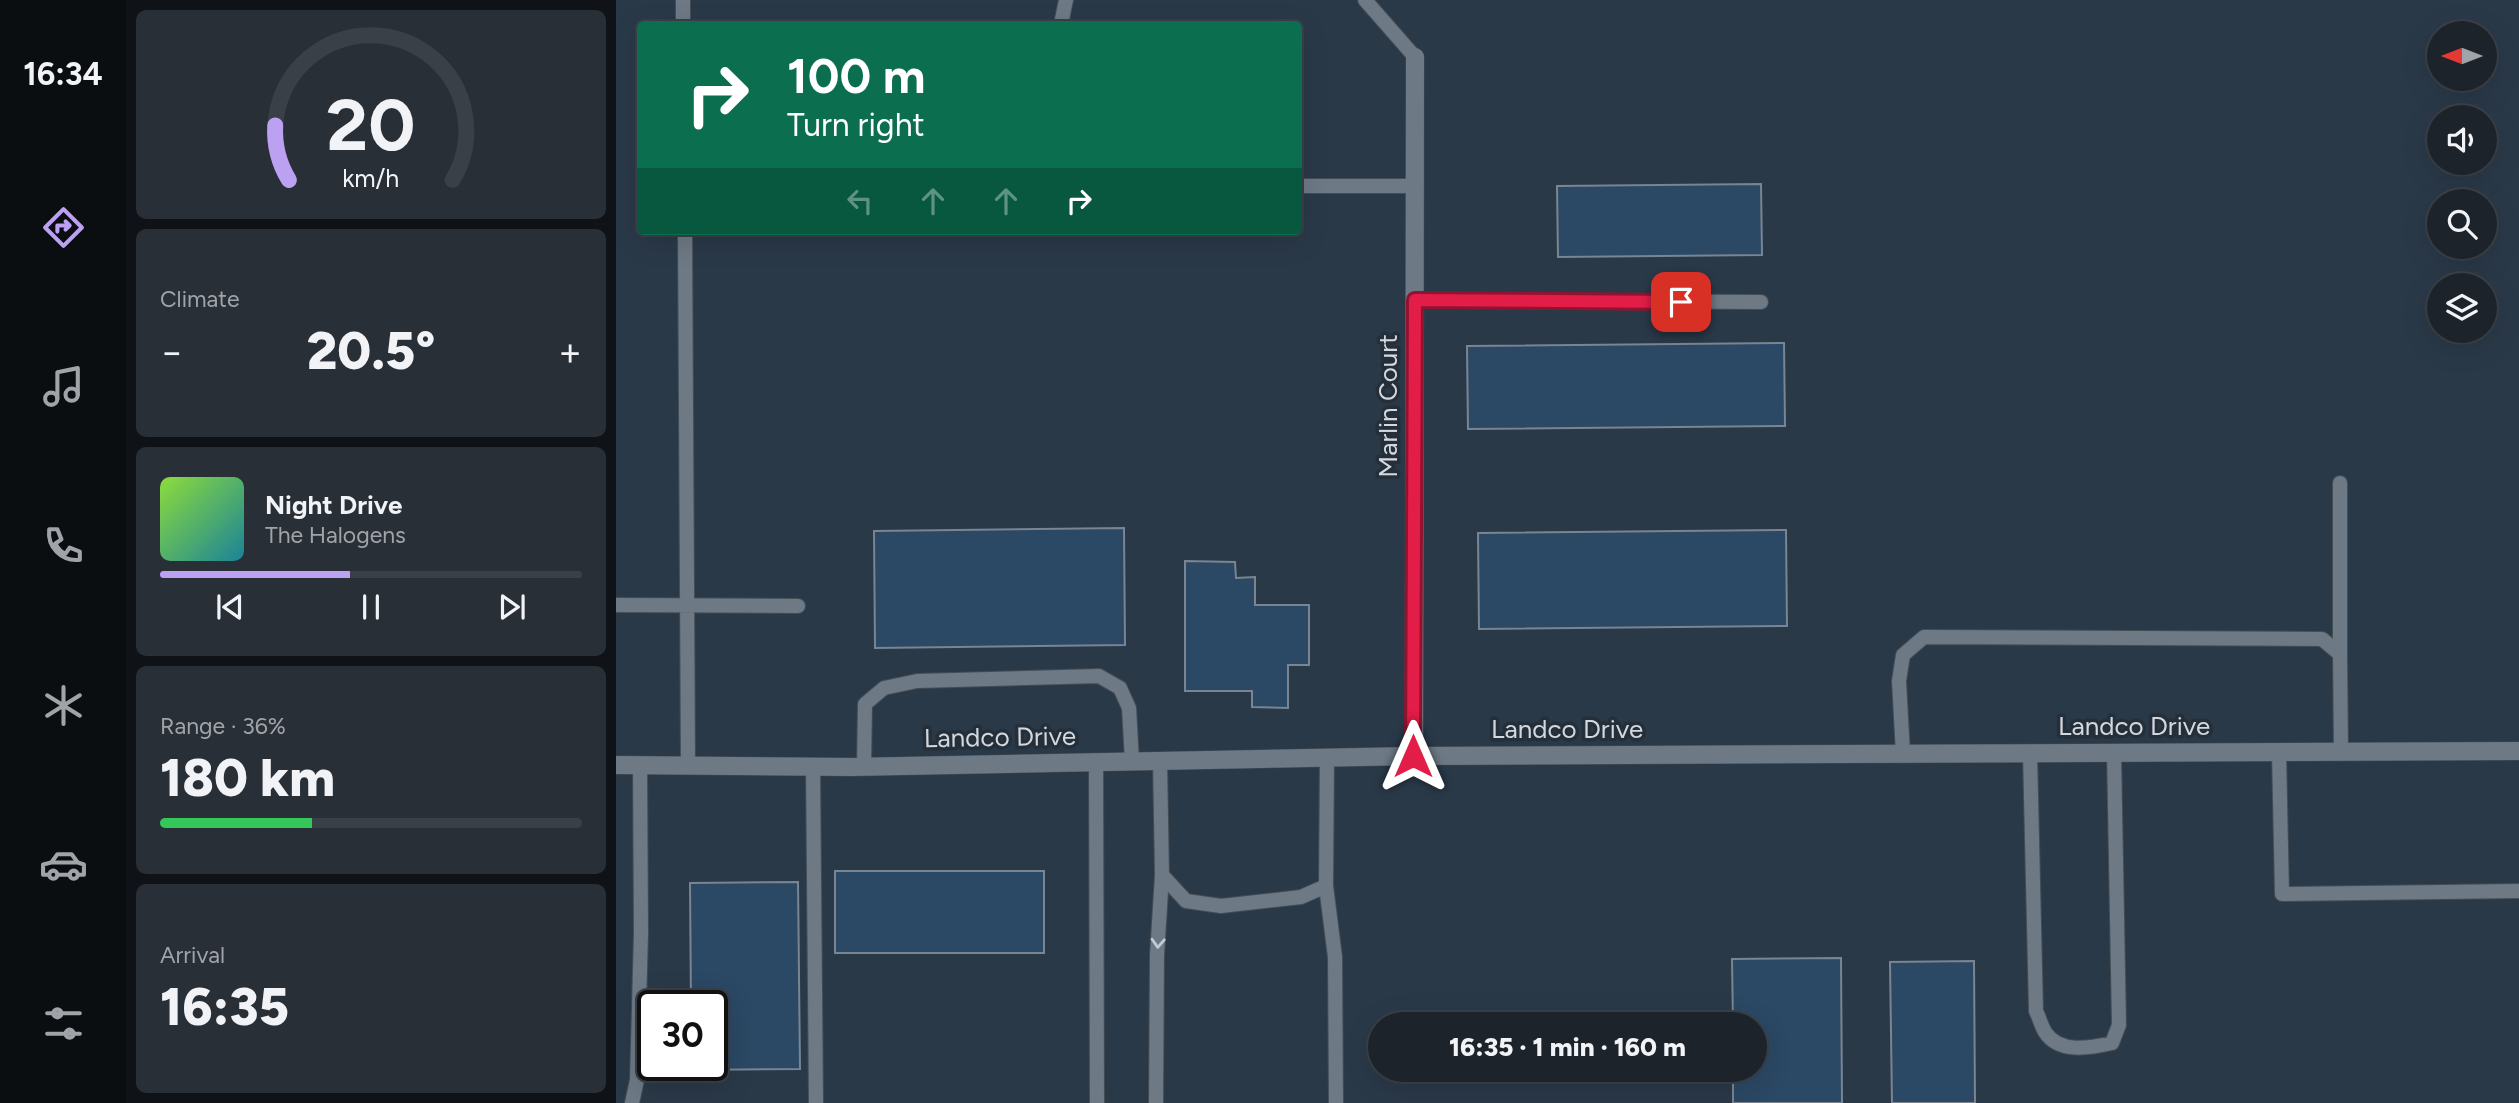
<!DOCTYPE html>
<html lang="en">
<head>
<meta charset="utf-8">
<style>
	:root { --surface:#1c232b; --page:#292f37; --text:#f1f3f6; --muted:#a0a4a9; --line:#3a4047; --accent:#bca0f2 }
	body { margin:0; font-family:Figtree,sans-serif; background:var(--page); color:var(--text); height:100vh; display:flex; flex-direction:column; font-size:26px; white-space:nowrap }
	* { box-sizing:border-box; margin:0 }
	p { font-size:23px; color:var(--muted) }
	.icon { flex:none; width:38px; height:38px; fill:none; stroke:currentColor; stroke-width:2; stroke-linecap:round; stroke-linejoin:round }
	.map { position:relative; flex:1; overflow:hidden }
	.panel { display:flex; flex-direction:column; gap:10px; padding:10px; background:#0f1318; width:490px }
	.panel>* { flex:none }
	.top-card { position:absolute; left:21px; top:21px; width:665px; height:214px; border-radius:7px; box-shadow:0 7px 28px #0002,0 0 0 2px var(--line); background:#0b6e4f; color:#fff; overflow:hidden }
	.needle { width:46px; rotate:270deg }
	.buttons { position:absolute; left:1811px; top:21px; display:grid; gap:14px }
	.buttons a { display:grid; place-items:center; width:70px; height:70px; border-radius:50%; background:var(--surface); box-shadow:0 7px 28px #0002,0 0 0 2px var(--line); font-size:35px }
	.speed { position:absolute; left:21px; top:990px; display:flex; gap:14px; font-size:35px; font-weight:700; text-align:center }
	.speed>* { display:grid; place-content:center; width:91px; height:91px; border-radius:50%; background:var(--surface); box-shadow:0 7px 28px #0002,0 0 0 2px var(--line); line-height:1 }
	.speed .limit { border:4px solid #111; border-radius:10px; background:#fff; color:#111 }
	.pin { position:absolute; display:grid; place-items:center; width:60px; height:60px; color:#fff; margin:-30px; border-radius:14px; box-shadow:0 4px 10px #0006 }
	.me { position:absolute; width:77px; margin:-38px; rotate:0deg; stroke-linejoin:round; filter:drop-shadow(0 0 5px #0008) }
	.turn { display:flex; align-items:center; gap:24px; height:147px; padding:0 35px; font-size:32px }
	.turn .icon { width:91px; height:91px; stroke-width:2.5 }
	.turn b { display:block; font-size:49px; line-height:60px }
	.lanes { display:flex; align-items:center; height:66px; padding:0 35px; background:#0003; justify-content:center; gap:35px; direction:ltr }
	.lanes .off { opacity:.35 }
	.big { font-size:52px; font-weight:800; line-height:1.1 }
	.panel .widget { flex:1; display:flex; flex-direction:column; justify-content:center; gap:10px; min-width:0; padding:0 24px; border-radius:10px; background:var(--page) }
	.panel .dial { align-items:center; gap:0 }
	.dial svg { height:182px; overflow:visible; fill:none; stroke:var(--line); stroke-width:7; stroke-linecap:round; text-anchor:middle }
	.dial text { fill:var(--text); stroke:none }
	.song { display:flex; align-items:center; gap:21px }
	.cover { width:84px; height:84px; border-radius:10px; background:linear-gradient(135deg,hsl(90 70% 55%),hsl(190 70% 35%)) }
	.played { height:7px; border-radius:4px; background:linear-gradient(90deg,var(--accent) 45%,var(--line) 45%) }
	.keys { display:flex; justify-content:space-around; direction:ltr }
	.heat { display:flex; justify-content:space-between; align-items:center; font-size:38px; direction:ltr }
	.charge { height:10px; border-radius:5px; background:linear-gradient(90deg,#34c759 36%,var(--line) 0) }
	.trip { position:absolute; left:752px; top:1012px; width:399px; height:70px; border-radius:35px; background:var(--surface); box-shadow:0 7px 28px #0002,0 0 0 2px var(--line); font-weight:800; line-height:70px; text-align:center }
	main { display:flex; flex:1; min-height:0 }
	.dock { display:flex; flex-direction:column; width:126px; justify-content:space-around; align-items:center; background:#0b0e11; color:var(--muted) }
	.dock .icon { width:49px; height:49px }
	.dock .selected { color:var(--accent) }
	.dock b { font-size:32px; color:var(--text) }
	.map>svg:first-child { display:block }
</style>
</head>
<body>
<main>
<nav class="dock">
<b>16:34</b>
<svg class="icon selected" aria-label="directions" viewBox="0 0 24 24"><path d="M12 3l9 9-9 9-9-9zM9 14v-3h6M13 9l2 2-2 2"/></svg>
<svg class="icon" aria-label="music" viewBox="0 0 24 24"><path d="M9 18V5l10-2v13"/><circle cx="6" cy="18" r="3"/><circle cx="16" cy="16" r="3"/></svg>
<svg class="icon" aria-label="phone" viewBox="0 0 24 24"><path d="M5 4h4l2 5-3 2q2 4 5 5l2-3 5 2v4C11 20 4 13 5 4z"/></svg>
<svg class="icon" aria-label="climate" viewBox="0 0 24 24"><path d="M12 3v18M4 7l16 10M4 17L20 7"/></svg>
<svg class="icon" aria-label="car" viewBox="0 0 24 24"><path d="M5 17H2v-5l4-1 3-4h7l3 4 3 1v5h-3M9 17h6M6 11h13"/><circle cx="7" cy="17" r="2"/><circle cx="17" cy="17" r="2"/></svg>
<svg class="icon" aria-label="filters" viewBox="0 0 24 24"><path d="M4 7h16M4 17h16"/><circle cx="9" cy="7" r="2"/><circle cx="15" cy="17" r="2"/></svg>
</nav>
<section class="panel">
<div class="widget dial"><svg viewBox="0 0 100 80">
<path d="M14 69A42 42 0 1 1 86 69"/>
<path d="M14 69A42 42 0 0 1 8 45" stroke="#bca0f2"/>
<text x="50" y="56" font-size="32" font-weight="700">20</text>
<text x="50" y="72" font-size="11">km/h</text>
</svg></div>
<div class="widget"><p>Climate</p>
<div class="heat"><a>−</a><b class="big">20.5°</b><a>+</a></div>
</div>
<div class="widget">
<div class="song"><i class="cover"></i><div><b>Night Drive</b><p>The Halogens</p></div></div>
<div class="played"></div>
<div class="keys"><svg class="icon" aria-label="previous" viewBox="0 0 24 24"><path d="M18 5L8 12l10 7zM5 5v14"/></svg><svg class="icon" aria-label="pause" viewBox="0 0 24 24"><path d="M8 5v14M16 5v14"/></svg><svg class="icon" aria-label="next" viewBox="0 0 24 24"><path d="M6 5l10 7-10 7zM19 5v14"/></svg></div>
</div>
<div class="widget"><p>Range · 36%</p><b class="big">180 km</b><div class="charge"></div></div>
<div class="widget"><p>Arrival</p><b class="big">16:35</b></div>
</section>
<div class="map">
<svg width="1903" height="1103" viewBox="0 0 1903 1103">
	<rect width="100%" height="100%" fill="#252f39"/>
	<!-- built -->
	<path fill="#2a3948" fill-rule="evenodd" d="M0,0h1903v1103h-1903zM24,24h658v207h-658zM1824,33h45v46h-45zM1824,117h45v46h-45zM1824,201h45v46h-45zM1824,285h45v46h-45zM37,1006h59v60h-59zM765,1024h374v45h-374z"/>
	<!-- building -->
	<path fill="#2b4864" stroke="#798591" stroke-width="2" d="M1145,184l1,71 -204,2 -1,-71z
		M1168,343l1,83 -317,3 -1,-83z
		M508,528l1,117 -250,3 -1,-117z
		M1170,530l1,96 -308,3 -1,-96z
		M569,561l50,1 1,16 19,-1v28h54v60h-21v43l-36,-1v-16h-67z
		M219,871h209v82h-209z
		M182,882l2,187 -108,1v-4h20v-60h-21l-1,-123z
		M1225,958l1,145h-109v-34h22v-45h-22l-1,-65z
		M1358,961l1,142h-83l-2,-141z"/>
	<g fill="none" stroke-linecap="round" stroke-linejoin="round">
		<!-- service casing -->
		<g stroke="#454d55" stroke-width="16">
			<path id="service" d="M67,0v24
				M749,0l50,57
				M445,24l5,-24
				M682,186h117
				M69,231l3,535
				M799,300l346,2
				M1724,483v171
				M0,605l182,1
				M1663,752l3,142 237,-3
				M1414,753l6,258c3,6 5,14 9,21 14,22 45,16 67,11l7,-18 -5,-272
				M1287,754l-4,-73 4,-26 21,-18 398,2 18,15 1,98
				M544,761l2,114 24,26 35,5 80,-9 25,-11 1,-128
				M480,762l1,341
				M197,766l3,337
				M248,766l1,-62 19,-16 33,-7 182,-5 21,12 9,20 3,53
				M710,886l9,71 1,146
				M16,1103l5,-23 4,-147 -1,-168
				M540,1103l1,-148 5,-80"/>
		</g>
		<!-- minor casing -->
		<g stroke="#454d55" stroke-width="19">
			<path id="minor" d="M798,756l1,-699"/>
		</g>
		<!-- tertiary casing -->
		<g stroke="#454d55" stroke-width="19">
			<path id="tertiary" d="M0,765l235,2 563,-11 1105,-5"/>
		</g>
		<!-- service -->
		<use href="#service" stroke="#6d7985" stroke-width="14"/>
		<!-- minor -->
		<use href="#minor" stroke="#6d7985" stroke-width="18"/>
		<!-- tertiary -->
		<use href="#tertiary" stroke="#6d7985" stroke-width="18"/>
	</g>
	<!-- one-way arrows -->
	<defs><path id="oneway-chevron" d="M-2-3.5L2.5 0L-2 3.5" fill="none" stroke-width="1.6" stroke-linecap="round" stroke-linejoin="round" transform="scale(1.75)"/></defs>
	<use stroke="#c3cad2" href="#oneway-chevron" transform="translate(542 943) rotate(93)"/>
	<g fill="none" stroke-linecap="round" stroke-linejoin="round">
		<!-- route casing -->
		<g stroke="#92132f" stroke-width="18">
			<path id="route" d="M797,756l2,-456 266,2"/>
		</g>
		<!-- route -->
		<use href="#route" stroke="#e11d48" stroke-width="12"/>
	</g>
	<g text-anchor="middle" stroke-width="7" stroke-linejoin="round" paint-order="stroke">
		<!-- street labels -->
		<g font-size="26" fill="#d2d8df" stroke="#252f39">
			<text transform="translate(772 406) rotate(-90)" y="9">Marlin Court</text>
			<text x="1518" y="735">Landco Drive</text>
			<text x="951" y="738">Landco Drive</text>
			<text transform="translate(384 737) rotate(-1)" y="9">Landco Drive</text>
		</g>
	</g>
</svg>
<div class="buttons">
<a><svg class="needle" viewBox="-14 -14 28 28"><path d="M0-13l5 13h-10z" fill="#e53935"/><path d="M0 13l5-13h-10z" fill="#a0a4a9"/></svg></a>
<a><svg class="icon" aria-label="sound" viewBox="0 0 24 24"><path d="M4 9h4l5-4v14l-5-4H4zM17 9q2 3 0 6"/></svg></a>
<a><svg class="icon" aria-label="search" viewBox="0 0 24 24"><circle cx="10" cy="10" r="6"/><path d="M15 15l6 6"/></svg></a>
<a><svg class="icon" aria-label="layers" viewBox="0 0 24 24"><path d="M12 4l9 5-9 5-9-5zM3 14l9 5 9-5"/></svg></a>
</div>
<div class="speed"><div class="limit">30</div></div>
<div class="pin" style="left:1065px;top:302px;background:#d93025"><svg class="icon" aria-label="arrive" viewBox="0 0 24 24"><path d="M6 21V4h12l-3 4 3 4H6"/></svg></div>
<svg class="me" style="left:797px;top:756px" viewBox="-20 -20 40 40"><path d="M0-17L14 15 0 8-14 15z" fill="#e11d48" stroke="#fff" stroke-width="4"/></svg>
<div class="trip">16:35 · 1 min · 160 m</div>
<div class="top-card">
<div class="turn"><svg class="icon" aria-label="right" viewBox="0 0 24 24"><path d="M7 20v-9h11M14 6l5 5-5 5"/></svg><div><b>100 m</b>Turn right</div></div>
<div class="lanes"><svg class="icon off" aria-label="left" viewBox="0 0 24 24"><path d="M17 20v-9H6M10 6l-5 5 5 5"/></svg><svg class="icon off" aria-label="ahead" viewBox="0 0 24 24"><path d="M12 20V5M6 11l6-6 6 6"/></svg><svg class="icon off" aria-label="ahead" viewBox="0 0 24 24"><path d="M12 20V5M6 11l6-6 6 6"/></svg><svg class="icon" aria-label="right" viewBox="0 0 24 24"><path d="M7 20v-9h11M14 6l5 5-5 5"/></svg></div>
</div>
</div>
</main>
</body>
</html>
